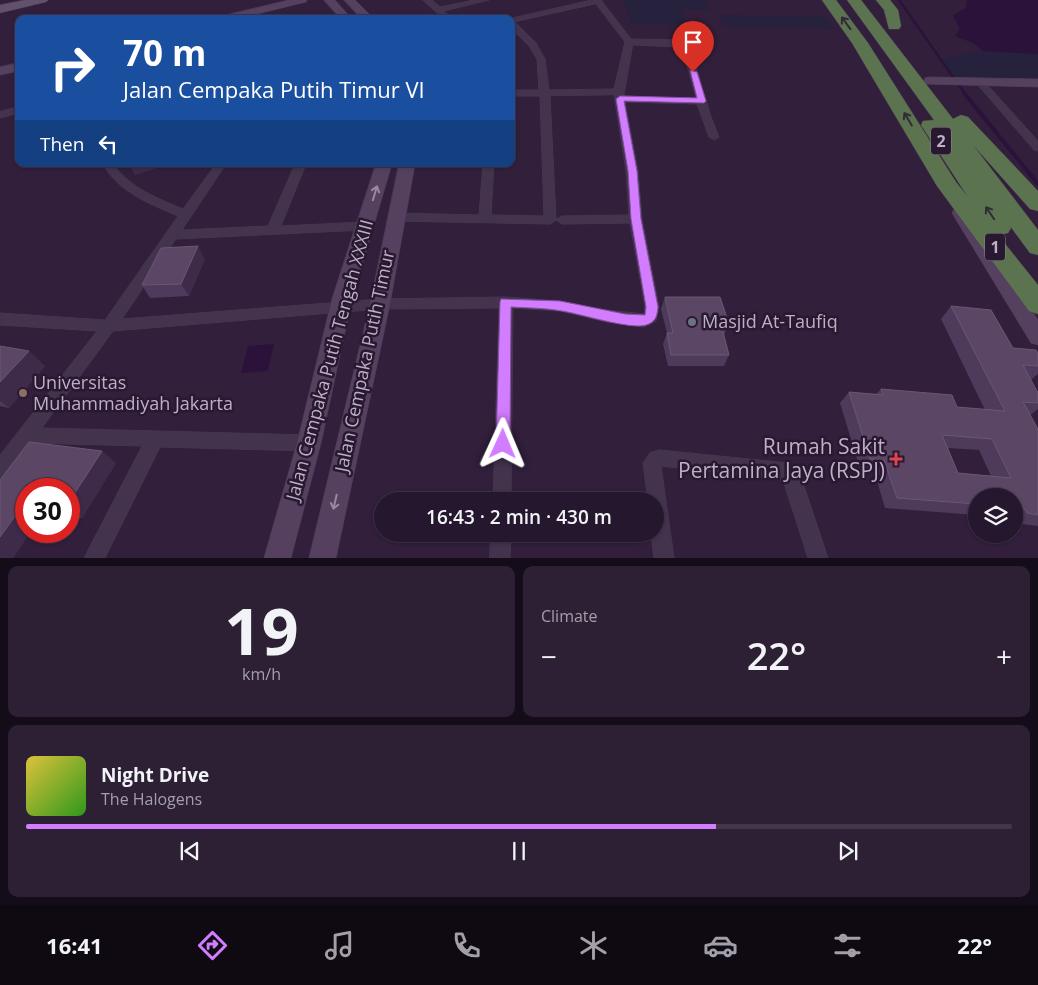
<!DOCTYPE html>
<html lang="en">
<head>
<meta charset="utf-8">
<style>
	:root { --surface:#25172d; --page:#2d2035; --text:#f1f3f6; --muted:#a39faa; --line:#423649; --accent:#d27cff }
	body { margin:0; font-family:"Open Sans",sans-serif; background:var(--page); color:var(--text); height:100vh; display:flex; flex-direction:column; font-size:19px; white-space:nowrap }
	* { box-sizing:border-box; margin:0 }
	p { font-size:16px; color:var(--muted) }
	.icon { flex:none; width:28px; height:28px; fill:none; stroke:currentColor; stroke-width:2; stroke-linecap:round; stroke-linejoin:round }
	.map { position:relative; height:558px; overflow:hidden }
	.details { display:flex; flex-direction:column; gap:8px; padding:8px; background:#140d19; flex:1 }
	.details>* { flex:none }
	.guide { position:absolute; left:15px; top:15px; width:500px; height:152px; border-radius:10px; box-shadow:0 1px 4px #0004,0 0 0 1px var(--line); background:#1a4fa0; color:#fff; overflow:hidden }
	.controls { position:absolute; left:968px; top:488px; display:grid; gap:10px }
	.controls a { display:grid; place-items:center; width:55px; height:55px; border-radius:50%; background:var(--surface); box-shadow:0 1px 4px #0004,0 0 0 1px var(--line); font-size:25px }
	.speed { position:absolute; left:15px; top:478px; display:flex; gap:10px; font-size:25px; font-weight:700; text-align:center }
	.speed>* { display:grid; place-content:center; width:65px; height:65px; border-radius:50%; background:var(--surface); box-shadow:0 1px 4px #0004,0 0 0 1px var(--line); line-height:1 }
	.speed .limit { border:8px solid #d22; background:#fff; color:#111 }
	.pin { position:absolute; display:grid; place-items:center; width:42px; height:42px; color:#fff; margin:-51px -21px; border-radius:50% 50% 50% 0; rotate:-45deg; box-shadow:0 0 5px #0007 }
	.pin .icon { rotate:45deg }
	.me { position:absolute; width:55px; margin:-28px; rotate:1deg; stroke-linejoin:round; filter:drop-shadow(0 0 4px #0008) }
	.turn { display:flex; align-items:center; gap:18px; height:105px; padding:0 25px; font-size:22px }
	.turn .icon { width:65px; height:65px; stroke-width:2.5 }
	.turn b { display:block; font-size:35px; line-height:42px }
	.then { display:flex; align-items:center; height:48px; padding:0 25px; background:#0003; gap:10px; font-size:19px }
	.big { font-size:38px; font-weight:600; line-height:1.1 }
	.details .widget { flex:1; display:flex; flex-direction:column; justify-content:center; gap:8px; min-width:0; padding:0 18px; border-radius:10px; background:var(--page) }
	.details .dial { align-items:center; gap:0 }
	.dial b { font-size:65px; line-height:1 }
	.song { display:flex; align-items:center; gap:15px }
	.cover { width:60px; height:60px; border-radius:8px; background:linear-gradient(135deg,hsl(50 70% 55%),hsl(110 70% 35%)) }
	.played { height:5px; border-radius:2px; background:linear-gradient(90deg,var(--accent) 70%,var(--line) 70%) }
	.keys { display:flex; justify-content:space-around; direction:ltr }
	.heat { display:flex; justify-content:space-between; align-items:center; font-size:28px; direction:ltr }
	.details .tiles { flex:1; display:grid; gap:8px; grid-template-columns:1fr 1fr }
	.widget:last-child { grid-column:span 2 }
	.trip { position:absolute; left:374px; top:492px; width:290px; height:50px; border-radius:25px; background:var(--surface); box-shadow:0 1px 4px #0004,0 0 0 1px var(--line); font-weight:600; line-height:50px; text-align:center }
	.menu { display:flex; height:80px; justify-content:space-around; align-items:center; background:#0f0912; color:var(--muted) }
	.menu .icon { width:35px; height:35px }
	.menu .selected { color:var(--accent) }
	.menu b { font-size:22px; color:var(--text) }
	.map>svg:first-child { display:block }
</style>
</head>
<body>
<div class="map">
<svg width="1038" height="558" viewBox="0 0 1038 558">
	<rect width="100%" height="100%" fill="#311f3c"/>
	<!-- green -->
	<path fill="#26213d" d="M623,0h83l2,10 -27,-1 5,16 -55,-2z
		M719,15l107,2 8,12 -110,-3z
		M983,51l55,3v29l-82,-1 -16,-22z"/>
	<!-- water -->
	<path fill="#2b123a" d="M967,0h71v54l-55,-3 -10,-8 -18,-7 5,-7 -7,-14 13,-7z
		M274,344l-6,27 -27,2 7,-27z"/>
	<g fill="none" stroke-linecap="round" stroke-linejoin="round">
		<!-- stream-far1 -->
		<path stroke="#2b123a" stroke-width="2.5" d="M899,0l66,94"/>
		<!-- stream -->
		<path stroke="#2b123a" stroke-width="4" d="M964,93l74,91"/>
		<!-- street casing -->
		<g stroke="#493a52" stroke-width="1">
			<path id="street" d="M423,0h9l8,7 34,-7h15l-45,11 9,8h-9z
				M592,0h9l30,39 49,1 9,3 22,74 8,20 -5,3 -5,-3 -12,-33 -72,-2 13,69 4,48 17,88 -3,14 -12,6 -37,-5 -47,-11 -47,-3 -2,183 11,3 2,7h-31l6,-193 -119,1 -267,22 -71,97 267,7 6,2 3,6 -3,6 -6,2 -149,-4 -55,111h-21l58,-112 -112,-3 -24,32 -6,3v-23l97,-124 -97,-6v-12l105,7 73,-104c-28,-12 -60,-24 -75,-52h10c17,24 44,34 70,45l33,-45h10l-44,66 86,-4 27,-62h11l-25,62 84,-4 6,4 -6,4 -189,9 -54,80 258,-20 126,-2 54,4 47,9 37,4 1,-7 -15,-84 -68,1 -6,-4 -6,4 -155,-3 -6,-4 6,-4 84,2 4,-51h11l-3,51 53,1 -4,-120h-29v-6h28l-2,-31 -8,-13 -18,-18 -1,-9zM596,4l29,38 -11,47 -65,1 -4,-31 -9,-16 -21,-21zM633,45l49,2 14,51 -72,-2zM614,95l12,76 3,44 -67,1 -6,3 -6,-123z
				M980,79l3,1 55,61v10l-4,-1 -57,-66v-4z
				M19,107v6l-19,5v-6z
				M660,450l128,13 6,3 8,14 26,78h-20l-25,-78 -122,-14 13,92h-20l-3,-24h4v-33h-7l-5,-38 7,-10z
				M491,534h20l-1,24h-20z"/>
		</g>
		<!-- secondary casing -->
		<g stroke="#493a52" stroke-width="1">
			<path id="secondary" d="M289,0h18l-1,2 -69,17h-20l1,-2z
				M324,0h11l17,19h-11z
				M344,0h11l19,19h-12z
				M19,63v8l-19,4v-8z
				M930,77l108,2v8l-113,-3 -1,-3 1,-3z
				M376,164h16l-40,135 -31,144 -30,115h-27l33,-115 35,-144z
				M399,164h16l-25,140 -54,254h-27l61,-254z
				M960,208l6,1 72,111v25l-7,-2 -79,-130 2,-4z"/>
		</g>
		<!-- primary casing -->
		<g stroke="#493a52" stroke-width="1">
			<path id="primary" d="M25,0h23l-2,2 -46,11v-8z"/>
		</g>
		<!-- highway casing -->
		<g stroke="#4b3b53" stroke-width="1">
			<path id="highway" d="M822,0h14l32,43 88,139 12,15 -47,-72 2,-4 11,-1 -87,-120h14l92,119 8,-4 7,2 70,74v20l-8,-2 -57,-64 65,85v25l-8,-2 -20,-27 1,2 -3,5 -10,2 40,50v29l-9,-3 -92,-125 -85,-143z
				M876,0h14l8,10 3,16 -2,3h-10l-5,-19z"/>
		</g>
		<!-- street -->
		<use href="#street" fill="#43334c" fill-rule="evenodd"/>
		<!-- secondary -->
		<use href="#secondary" fill="#55415f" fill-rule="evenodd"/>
		<!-- primary -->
		<use href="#primary" fill="#62516c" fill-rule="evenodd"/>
		<!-- highway -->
		<use href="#highway" fill="#5c7350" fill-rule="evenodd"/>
	</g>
	<!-- wall -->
	<path fill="#4e3a5a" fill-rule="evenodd" d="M205,259l-16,37 -39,2 -8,-13z
		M665,297l64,27 -5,11 5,20 -5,11h-56l-5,-22 4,-11 -6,-24z
		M951,306l62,42 25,5v21l-6,5h-2l8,14v16l-8,6 8,14v97l-24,-3v-27h-38v19l-91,-7 -11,-37 -14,-2 -20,-66 9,-11 27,2 5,-5 76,18 28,3 -44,-91zM948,448l31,2 12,26 -33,-3z
		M0,346l45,20 -36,42 -9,-2z
		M116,463l-34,55 -13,-2v-27h-43v42h5l-18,27h-13v-78z"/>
	<!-- shaded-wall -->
	<path fill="#3e2a49" d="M129,164h41l-35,11z
		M198,246l7,13 -16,37 -8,-12z
		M29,351l16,15 -36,42 -9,-7v-19z
		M102,451l14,12 -34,55 -13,-10v-6z
		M26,501v30h5l-18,27h-13v-21z"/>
	<!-- building -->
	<path fill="#5b4666" stroke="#6a5675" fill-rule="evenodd" d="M198,246l-17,38 -39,1 19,-37z
		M665,297h55l9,27h-8l8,31h-58l-4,-22h6z
		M951,306l40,4 22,38 23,2 2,3v13l-15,-1 15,28v10l-15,-1 15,27v86l-11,-2 -4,-6h-9v-11h-38v8l-79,-6 -13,-38 -14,-1 -21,-67 34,3 -2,-6 71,6 5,12 48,4zM942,435l50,4 19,39 -53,-5z
		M0,346l29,5 -29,31z
		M29,442l73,9 -33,51v-13h-43v12l-26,36v-57z"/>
	<!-- one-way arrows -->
	<defs><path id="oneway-shaft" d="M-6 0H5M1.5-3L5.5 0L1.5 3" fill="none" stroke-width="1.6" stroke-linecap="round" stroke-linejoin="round" transform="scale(1.25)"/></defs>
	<g stroke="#322b36">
		<use href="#oneway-shaft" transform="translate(846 23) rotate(-126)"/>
		<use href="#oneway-shaft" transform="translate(908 119) rotate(-121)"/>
		<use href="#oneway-shaft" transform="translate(990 213) rotate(-124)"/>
	</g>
	<g stroke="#9a88a3">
		<use href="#oneway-shaft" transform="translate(375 193) rotate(-73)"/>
		<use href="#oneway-shaft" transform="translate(335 502) rotate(103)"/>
	</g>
	<!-- route -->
	<path fill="#d27cff" stroke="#8851a6" d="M690,70l7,2 9,29 -2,2 -80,-2 13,70 4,48 17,88c-1,9 -2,15 -12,18 -15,5 -65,-11 -84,-14 -16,-3 -34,-3 -51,-4l-1,137 -2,4 -5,2 -5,-2 -2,-4 4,-142 1,-3 59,2 65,13 20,1 1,-8 -15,-88 -3,-48 -12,-72 4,-3 77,2z"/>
	<!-- markers -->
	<circle fill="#6b7280" stroke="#281930" stroke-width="2" cx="692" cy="322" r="5"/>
	<circle fill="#8d6e63" stroke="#281930" stroke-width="2" cx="23" cy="393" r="5"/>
	<path fill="#e0444e" stroke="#281930" stroke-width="2" d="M893.5 451.5h5v5h5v5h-5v5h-5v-5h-5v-5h5z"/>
	<g text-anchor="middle" stroke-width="5" stroke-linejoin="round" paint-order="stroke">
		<!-- shield labels -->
		<g fill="#281930" stroke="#92819a" stroke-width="1">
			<rect x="931" y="127.5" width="20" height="27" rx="4"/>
			<rect x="985" y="233.5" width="20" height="27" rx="4"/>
		</g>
		<g font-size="16" font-weight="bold" fill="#bfaec8">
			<text x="941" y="147">2</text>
			<text x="995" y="253">1</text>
		</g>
		<!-- poi labels -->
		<g font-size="18" fill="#bfaec8" stroke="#281930" text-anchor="start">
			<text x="702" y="328">Masjid At-Taufiq</text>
			<text x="33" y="389">Universitas<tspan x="33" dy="21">Muhammadiyah Jakarta</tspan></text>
		</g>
		<!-- street labels -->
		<g font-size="18" fill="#bfaec8" stroke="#281930">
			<text transform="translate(330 360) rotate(-75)" y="6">Jalan Cempaka Putih Tengah XXXIII</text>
			<text transform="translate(365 361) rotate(-78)" y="6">Jalan Cempaka Putih Timur</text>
		</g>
		<!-- near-poi labels -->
		<g font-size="21" fill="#bfaec8" stroke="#281930" text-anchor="end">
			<text x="885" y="454">Rumah Sakit<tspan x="885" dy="24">Pertamina Jaya (RSPJ)</tspan></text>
		</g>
	</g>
</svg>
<div class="controls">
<a><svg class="icon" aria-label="layers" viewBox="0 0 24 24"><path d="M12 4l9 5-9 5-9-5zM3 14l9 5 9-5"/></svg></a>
</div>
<div class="speed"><div class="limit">30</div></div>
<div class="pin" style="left:693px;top:72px;background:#d93025"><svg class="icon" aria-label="arrive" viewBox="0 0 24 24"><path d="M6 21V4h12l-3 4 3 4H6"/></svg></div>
<svg class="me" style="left:503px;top:444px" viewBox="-20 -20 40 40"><path d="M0-17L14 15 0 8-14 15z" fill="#d27cff" stroke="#fff" stroke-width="4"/></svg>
<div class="trip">16:43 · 2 min · 430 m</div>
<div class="guide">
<div class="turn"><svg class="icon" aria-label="right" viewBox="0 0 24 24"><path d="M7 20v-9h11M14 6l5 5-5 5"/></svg><div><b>70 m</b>Jalan Cempaka Putih Timur VI</div></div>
<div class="then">Then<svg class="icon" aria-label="left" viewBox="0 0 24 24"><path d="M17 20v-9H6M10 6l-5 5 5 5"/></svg></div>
</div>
</div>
<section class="details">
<div class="tiles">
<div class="widget dial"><b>19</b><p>km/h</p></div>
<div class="widget"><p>Climate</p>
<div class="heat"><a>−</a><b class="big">22°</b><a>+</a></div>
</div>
<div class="widget">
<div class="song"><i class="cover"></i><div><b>Night Drive</b><p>The Halogens</p></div></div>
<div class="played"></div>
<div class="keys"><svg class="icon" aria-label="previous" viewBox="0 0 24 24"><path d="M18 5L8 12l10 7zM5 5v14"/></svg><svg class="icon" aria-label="pause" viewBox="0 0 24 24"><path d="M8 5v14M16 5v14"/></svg><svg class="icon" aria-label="next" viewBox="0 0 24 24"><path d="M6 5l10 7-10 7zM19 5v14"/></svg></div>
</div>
</div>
</section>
<nav class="menu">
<b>16:41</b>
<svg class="icon selected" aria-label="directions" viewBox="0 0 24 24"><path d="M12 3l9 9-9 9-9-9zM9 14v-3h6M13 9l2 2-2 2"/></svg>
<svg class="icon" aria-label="music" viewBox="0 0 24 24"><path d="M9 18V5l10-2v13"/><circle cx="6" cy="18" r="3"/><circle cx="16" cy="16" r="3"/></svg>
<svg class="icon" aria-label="phone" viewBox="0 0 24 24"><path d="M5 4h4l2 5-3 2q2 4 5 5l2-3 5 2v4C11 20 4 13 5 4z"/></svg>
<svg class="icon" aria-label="climate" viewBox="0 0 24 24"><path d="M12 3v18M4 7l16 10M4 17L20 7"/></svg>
<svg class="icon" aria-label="car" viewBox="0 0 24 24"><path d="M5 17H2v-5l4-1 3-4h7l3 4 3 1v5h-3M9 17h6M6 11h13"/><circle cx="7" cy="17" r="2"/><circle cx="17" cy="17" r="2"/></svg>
<svg class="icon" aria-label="filters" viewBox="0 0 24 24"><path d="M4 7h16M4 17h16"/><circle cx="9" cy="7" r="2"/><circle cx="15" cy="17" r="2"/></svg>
<b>22°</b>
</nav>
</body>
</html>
